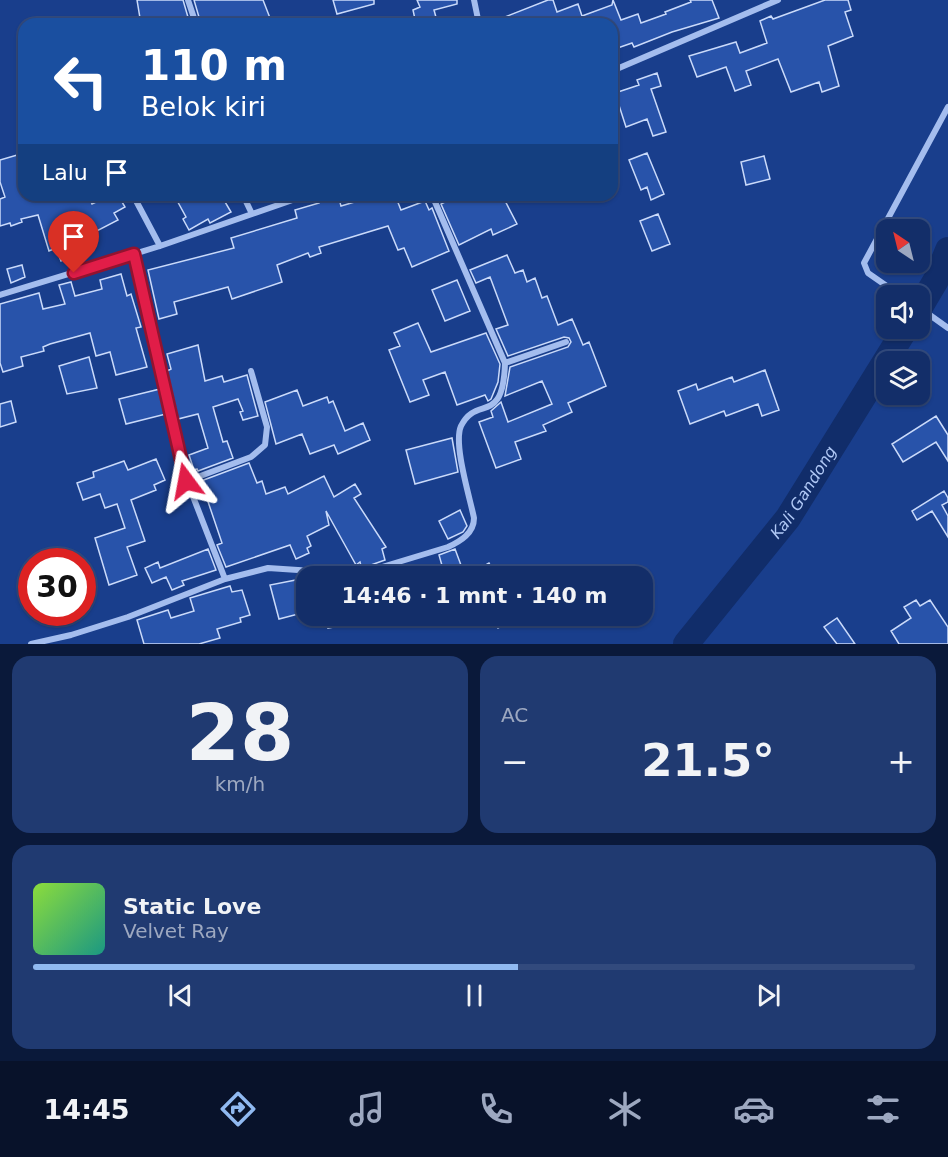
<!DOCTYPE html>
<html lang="id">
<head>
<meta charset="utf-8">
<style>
	:root { --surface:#132e69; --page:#203a71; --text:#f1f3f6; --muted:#9da8c0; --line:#324a7d; --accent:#90b9f0 }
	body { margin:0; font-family:"DejaVu Sans",sans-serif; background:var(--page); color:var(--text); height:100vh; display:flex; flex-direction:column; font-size:22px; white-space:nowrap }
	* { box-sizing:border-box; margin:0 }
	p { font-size:20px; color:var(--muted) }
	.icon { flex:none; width:33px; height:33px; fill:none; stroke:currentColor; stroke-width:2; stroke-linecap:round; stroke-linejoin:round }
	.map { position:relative; height:644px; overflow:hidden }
	.sheet { display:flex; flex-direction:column; gap:12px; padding:12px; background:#0a193a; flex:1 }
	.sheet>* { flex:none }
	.hud { position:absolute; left:18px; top:18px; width:600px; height:183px; border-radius:18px; box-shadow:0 2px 4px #0004,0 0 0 2px var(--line); background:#1a4fa0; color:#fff; overflow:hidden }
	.needle { width:39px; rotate:325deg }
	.buttons { position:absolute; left:876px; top:219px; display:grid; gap:12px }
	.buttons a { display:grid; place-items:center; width:54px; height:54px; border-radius:12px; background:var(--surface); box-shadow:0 2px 4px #0004,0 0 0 2px var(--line); font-size:30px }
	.speed { position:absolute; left:18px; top:548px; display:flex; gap:12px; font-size:30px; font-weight:700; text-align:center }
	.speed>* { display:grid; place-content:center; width:78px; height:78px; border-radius:50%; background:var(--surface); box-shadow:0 2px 4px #0004,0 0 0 2px var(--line); line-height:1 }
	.speed .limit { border:9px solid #d22; background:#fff; color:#111 }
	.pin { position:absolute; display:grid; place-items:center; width:51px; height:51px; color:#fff; margin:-62px -26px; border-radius:50% 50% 50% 0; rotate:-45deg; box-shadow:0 0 6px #0007 }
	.pin .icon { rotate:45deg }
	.me { position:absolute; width:66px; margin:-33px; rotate:347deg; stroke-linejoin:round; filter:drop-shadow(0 0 4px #0008) }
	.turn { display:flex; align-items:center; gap:21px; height:126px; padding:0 24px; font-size:27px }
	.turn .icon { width:78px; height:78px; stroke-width:2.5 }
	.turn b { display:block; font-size:42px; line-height:51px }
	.then { display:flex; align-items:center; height:57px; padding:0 24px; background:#0003; gap:12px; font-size:22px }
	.big { font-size:45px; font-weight:800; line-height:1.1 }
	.sheet .tile { flex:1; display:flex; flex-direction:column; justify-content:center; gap:9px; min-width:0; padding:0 21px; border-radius:18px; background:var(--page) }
	.sheet .dial { align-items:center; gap:0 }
	.dial b { font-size:78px; line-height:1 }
	.song { display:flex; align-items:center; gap:18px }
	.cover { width:72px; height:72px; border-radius:9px; background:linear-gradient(135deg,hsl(90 70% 55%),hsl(170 70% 35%)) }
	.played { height:6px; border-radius:3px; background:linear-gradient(90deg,var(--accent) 55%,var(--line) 55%) }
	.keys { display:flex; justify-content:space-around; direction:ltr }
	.heat { display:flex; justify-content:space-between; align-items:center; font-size:33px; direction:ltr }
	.sheet .tiles { flex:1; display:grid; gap:12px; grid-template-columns:1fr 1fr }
	.tile:last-child { grid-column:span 2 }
	.trip { position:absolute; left:296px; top:566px; width:357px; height:60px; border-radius:18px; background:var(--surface); box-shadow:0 2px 4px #0004,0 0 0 2px var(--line); font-weight:800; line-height:60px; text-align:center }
	.tabs { display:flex; height:96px; justify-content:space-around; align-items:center; background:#08122a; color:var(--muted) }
	.tabs .icon { width:42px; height:42px }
	.tabs .current { color:var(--accent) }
	.tabs b { font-size:27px; color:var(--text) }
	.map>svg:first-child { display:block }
</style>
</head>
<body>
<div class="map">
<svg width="948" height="644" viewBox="0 0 948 644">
	<rect width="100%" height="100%" fill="#193e8c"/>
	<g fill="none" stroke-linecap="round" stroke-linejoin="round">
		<!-- river -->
		<g stroke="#112d6a" stroke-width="26">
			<path d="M920,307l16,-27 12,-30"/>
			<path id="s1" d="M686,644l102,-126 118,-190"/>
		</g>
	</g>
	<!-- building -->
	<path fill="#2853aa" stroke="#cadafa" stroke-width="1.5" d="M137,0h46l7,24h-49z
		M194,0h69l7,18 -13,5 -2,-6 -18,7h-36z
		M333,0h41v4l-37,10z
		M417,0h40v4l-23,6 3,11 -21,3 -3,-14 7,-3z
		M548,0h5l4,12 21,-8 4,12 30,-11 1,-5 8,20 17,-6 3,9 25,-9 -1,-2 26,-10 -1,-2h22l7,18 -47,14 -38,15 -2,-4 -20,7v-26h-125z
		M825,0h23l3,10 -6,2 8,24 -25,10 11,40 -17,6 -3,-10 -28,10 -13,-33 -32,12 5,14 -16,6 -9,-24 -29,10 -8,-21 47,-14 4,11 27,-10 -7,-22 11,-5 2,3z
		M657,73l4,13 -10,3 15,43 -13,4 -6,-17 -21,8 -11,-34 24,-8 -2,-5z
		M24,153v42h64l4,9 19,-9h7l7,12 -11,6 4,7 -35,18 4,9 -26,14 -5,-13 -7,3 -11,-36 -17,4 1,3 -11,4 -1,-3 -10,3v-27l5,-2 -5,-15v-22z
		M647,153l17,41 -13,6 -4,-13 -6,3 -12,-30z
		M764,156l6,23 -24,6 -5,-23z
		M174,195h47l10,17 -21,11 -2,-4 -19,11 -6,-11 3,-2z
		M317,195h21l3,11 37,-11h17l6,15 24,-9 4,9 3,-2 17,43 -37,16 -8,-19 -6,2 -10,-24 -69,21 2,6 -11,4 -2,-4 -31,12 5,17 -50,17 -4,-12 -54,15 3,12 -18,5 -11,-49 86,-22 -3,-10 66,-20 -2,-8 24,-7z
		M459,195h13l4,7 14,-7h12l15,29 -24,11 -2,-6 -32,16 -18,-41z
		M658,214l12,30 -18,7 -12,-30z
		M507,255l8,18 8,-3 4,12 8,-4 7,20 5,-2 11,29 14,-6 11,26 6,-3 17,44 -38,17 4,9 -29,13 3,6 -31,11 6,17 -25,9 -17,-46 14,-5 -2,-6 10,-9 7,20 44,-18 -10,-23 -37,15 5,-29 58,-20 3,-5 -2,-4 -5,-1 -56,19 -12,-27 12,-4 -18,-48 -14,6 -6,-13z
		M22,265l3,12 -14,6 -4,-14z
		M121,274l6,22 4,-2 10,33 -5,1 11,39 -31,8 -6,-23 -14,4 -6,-23 -40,11 -7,3 1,4 -23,6 2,9 -20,6 -3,-9v-59l39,-11 4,16 22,-5 -6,-19 12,-3 4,14 27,-7 -2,-9z
		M457,280l13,31 -25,10 -13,-31z
		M418,323l13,29 55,-19 14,31 -2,18 -7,17 -3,2 -3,-6 -28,10 -12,-33 -22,8 6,15 -19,7 -21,-52 11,-4 -6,-13z
		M198,345l7,36 17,-5 2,6 23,-7 11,41 -15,4 -3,-8 3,-1 -5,-12 -25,8 10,35 4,-1 6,17 -35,13 -1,-2 -3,1 -5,-15 19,-7 -10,-34 -20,5 -11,-48 4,-2 -4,-15z
		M89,357l8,31 -30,6 -8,-28z
		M765,370l14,40 -17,6 -4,-12 -32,12 -2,-5 -34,13 -12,-33 18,-7 2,6 34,-13 2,5z
		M160,389l6,25 -40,10 -7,-25z
		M297,390l6,16 24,-9 2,6 4,-2 12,30 18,-8 7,17 -32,14 -4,-9 -24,9 -8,-20 -26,10 -11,-42z
		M11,401l5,21 -16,5v-23z
		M936,416l12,19v26l-12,-19 -33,20 -11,-18z
		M452,438l6,34 -43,12 -9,-34z
		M156,459l9,21 -11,5 2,5 -25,10 14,41 -18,6 10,28 -28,10 -14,-47 30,-10 -8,-24 -12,4 -5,-14 -17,6 -6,-17 17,-6 -1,-5 31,-11 4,9z
		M249,463l8,20 5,-2 4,13 19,-7 3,7 36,-18 10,21 21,-13 6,10 -7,4 32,49 -4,2 3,11 -14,5 -10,1 -1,-4 -4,3 -30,-54 3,14 -22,11 4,10 -4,2 2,5 -13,6 -6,-14 -64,22 -9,-22 5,-2 -21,-62z
		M944,491l4,7v4l-6,3 6,11v21l-16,-26 -15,9 -5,-9z
		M460,510l7,16 -4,6 -15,7 -9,-18z
		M208,549l8,21 -34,11 2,4 -12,5 -6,-13 -14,6 -7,-15 13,-6 2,6z
		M455,549l10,27h-20l-6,-21z
		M489,563l7,13h-30z
		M306,578v34l-27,7 -9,-34z
		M230,586l2,6 10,-2 8,25 -10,3 1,4 -24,7 3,9 -21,6h-55l-7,-24 31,-10 3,8 23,-7 -4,-13z
		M916,600l4,6 10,-6 18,27v17h-49l-8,-13 20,-13 -7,-11z
		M326,615h40v6l-38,7z
		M490,615h32l-24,13z
		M837,618l18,26h-18l-13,-17z"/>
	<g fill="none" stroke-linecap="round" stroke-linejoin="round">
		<!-- street -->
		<path stroke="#a4bdee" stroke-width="6" d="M188,0l8,24
			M474,0l5,24
			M612,71l166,-71
			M133,195l27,51
			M243,195l9,19
			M134,254l53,227 38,98
			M0,295l160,-49 147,-51
			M901,296l-33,-23 -4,-10 84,-156
			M920,308l28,20
			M505,363l61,-21
			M187,481l64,-24 14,-12 2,-18 -16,-56
			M31,644l40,-9 57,-18 97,-38 43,-11 75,5 29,-3 76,-23c13,-6 26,-14 26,-29 -4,-20 -21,-74 -13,-92 16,-32 42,1 44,-63l-73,-168"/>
	</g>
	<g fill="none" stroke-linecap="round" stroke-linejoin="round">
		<!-- route casing -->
		<g stroke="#92132f" stroke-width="15">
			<path id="route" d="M74,273l60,-19 52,227"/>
		</g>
		<!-- route -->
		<use href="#route" stroke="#e11d48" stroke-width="10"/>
	</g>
	<g text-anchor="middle" stroke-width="6" stroke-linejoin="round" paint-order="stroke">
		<!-- water labels -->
		<g font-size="16" font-style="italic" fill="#b0c8f5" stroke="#193e8c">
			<text dy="6" stroke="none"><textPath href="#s1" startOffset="192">Kali Gandong</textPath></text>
		</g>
	</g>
</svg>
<div class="buttons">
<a><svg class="needle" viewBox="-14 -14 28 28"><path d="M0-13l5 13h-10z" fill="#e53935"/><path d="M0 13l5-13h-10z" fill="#9da8c0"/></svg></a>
<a><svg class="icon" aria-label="sound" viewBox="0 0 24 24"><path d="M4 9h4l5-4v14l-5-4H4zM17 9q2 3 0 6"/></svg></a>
<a><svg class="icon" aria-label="layers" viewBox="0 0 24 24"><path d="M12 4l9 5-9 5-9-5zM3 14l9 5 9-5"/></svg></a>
</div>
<div class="speed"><div class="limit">30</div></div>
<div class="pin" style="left:74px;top:273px;background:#d93025"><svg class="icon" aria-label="arrive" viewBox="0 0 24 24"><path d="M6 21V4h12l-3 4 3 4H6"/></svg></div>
<svg class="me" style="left:186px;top:481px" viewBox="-20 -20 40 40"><path d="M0-17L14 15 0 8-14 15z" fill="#e11d48" stroke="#fff" stroke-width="4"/></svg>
<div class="trip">14:46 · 1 mnt · 140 m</div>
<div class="hud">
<div class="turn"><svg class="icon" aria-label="left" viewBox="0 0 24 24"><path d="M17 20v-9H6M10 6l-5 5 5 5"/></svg><div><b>110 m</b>Belok kiri</div></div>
<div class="then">Lalu<svg class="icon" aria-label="arrive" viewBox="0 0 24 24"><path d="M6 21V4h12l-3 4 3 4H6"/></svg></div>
</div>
</div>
<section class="sheet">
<div class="tiles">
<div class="tile dial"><b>28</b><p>km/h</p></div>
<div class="tile"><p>AC</p>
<div class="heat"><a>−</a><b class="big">21.5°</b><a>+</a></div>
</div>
<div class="tile">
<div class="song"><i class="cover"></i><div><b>Static Love</b><p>Velvet Ray</p></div></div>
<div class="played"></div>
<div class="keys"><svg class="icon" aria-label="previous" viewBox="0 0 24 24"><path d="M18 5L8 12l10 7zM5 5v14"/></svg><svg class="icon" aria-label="pause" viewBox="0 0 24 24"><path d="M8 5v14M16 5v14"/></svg><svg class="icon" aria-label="next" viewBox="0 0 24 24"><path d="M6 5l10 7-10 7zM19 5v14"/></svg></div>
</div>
</div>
</section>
<nav class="tabs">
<b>14:45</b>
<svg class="icon current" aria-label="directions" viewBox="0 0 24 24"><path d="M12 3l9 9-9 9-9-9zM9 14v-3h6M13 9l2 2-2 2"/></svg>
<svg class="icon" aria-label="music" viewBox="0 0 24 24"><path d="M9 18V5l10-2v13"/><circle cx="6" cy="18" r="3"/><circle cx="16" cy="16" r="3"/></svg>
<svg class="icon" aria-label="phone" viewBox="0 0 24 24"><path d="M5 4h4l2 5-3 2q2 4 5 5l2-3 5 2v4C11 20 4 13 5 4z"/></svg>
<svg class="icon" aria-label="climate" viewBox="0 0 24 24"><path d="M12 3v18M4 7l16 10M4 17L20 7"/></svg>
<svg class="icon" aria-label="car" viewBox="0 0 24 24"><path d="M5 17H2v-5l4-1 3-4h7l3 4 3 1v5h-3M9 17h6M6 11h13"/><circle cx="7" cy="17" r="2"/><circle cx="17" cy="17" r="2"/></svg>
<svg class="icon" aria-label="filters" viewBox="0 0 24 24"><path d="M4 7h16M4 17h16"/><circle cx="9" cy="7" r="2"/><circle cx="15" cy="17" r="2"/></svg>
</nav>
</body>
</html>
